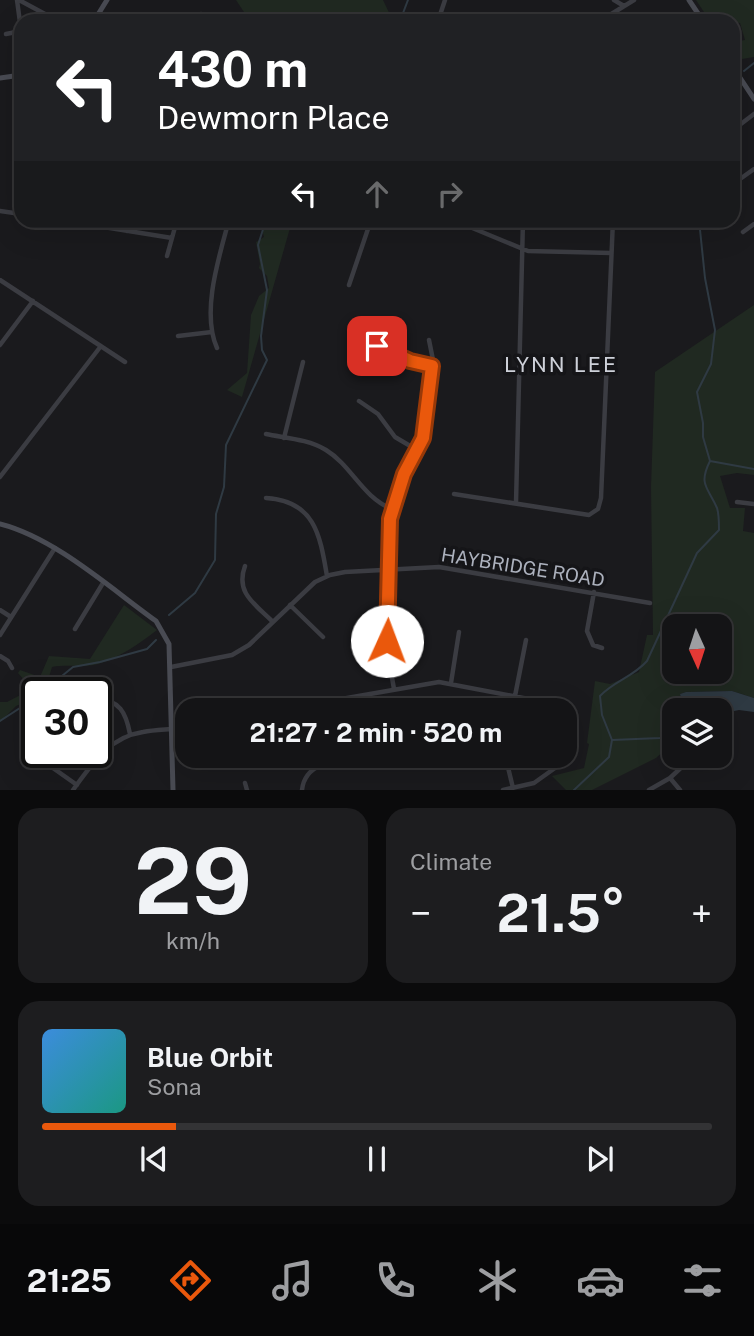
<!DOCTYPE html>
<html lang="en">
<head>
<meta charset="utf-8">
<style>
	:root { --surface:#141416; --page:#1d1d1f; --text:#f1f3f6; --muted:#9d9ea1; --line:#333335; --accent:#ea580c }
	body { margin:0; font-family:"Public Sans",sans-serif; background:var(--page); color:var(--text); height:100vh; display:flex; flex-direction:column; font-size:26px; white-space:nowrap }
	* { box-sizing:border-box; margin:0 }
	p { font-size:23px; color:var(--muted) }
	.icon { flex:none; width:38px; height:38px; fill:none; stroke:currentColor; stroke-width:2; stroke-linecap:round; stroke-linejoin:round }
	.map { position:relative; height:790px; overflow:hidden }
	.drawer { display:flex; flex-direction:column; gap:18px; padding:18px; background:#0b0b0c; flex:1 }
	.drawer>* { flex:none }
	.hud { position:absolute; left:14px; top:14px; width:726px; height:214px; border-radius:21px; box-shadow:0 7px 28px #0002,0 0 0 2px var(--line); background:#202124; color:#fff; overflow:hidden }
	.needle { width:46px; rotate:177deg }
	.tools { position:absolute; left:662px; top:614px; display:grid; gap:14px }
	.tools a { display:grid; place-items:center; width:70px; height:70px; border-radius:14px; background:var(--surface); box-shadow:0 7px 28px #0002,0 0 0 2px var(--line); font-size:35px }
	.speed { position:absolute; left:21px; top:677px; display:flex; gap:14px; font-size:35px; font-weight:700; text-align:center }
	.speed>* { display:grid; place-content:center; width:91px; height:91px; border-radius:50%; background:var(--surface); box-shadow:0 7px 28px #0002,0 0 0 2px var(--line); line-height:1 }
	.speed .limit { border:4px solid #111; border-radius:10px; background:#fff; color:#111 }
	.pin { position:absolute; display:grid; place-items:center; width:60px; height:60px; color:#fff; margin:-30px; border-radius:14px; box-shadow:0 4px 10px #0006 }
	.me { position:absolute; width:77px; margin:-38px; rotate:2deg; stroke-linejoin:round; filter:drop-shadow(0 0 5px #0008) }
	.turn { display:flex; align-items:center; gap:24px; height:147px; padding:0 28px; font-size:32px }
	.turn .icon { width:91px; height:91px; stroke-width:2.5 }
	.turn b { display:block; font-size:49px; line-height:60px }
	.lanes { display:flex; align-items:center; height:66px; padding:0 28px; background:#0003; justify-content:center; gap:35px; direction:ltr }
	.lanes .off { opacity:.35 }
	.big { font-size:52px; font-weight:700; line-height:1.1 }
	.drawer .tile { flex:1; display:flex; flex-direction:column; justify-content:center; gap:10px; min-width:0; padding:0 24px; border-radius:21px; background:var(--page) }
	.drawer .dial { align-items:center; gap:0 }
	.dial b { font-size:91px; line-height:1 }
	.song { display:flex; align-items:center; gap:21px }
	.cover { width:84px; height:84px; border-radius:10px; background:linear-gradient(135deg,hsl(210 70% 55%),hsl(170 70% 35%)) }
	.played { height:7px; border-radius:4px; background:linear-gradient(90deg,var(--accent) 20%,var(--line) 20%) }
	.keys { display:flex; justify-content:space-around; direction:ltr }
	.heat { display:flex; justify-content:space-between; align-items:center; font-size:38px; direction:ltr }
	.drawer .tiles { flex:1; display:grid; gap:18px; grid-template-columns:1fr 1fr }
	.tile:last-child { grid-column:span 2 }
	.trip { position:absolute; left:175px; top:698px; width:402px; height:70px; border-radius:21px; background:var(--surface); box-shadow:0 7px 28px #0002,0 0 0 2px var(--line); font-weight:700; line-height:70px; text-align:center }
	.menu { display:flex; height:112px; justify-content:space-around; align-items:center; background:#080809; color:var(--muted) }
	.menu .icon { width:49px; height:49px }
	.menu .active { color:var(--accent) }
	.menu b { font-size:32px; color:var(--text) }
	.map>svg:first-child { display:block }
</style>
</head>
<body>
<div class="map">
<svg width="754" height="790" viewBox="0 0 754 790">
	<rect width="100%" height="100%" fill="#1a1a1d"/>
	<!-- green -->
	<path fill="#202921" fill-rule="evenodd" d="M236,0h147l10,21h-143z
		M696,0h58v57l-18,3 -3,-4v-14l12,-2 -5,-17 -30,-2z
		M270,221h22l-50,176 -15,-7 20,-17 4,-58 8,-19 10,-8 -2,-12 -8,-8 1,-4 -4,-22 8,-5 -2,-8z
		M754,305v170l-17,-2 -17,3 10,32h15l-2,23 11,2v165l-22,-7 -46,1 -6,2 4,16h-10v31l-18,17 -64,32h-26l-14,-14 32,-8 5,-24 -2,-1 8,-62 15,3 29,-12 8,-37h6l-2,-148 4,-115zM674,626h45v46h-45z
		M124,605l33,25c-17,13 -38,28 -59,34 -14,4 -31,0 -46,3l-8,26h-7v4l-21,9 -16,16v-20h7l25,-13 -14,-16 2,-3 20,7 9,-21 41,3z"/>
	<!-- water -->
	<path fill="#2f3a43" d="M732,691l22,7v14l-15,-2 -20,4v-4h-35l-4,-16 6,-2z"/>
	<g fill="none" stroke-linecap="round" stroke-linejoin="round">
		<!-- stream -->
		<path stroke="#2f3a43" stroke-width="2" d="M400,21l8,-21
			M744,71l10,-8
			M710,461l44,8
			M169,615l26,-22 20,-33 1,-46 8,-27 2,-42 41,-85 -5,-10 -1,-14 6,-46 -9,-45 8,-25
			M41,693l32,-26 27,-5 47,-13 9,-9
			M0,721l37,-24
			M612,740l48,-2 6,-4 8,-14
			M574,790l35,-33 3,-17 -10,-25 -2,-19c14,-15 33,-19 47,-35l50,-108 22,-23c0,-7 0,-16 -2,-22 -9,-21 -19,-23 -7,-47l-7,-24v-14l-6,-31 14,-28 4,-34 -10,-52 -6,-58"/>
		<!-- street -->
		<path stroke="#3b3c42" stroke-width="4.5" d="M17,0l4,30
			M19,0l39,21
			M614,0l10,6
			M618,10l1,11
			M201,14l1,7
			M438,21l7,-21
			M600,21l34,-21
			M6,34l15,-3
			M733,130l21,-16
			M733,184l21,-15
			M0,211l21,3
			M60,220l112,18
			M453,220l75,31 83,2
			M127,231l1,-11
			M743,232l11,-8
			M167,256l10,-36
			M0,280l125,82
			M349,285l22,-65
			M178,336l34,-4
			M367,341l43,20 22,5
			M0,345l33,-44
			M217,348c-16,-36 2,-91 12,-128
			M359,401l19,13 17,23 22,13
			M266,434c19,4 42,5 60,16 26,16 36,47 66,59
			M284,438l19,-76
			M0,477l101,-131
			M454,494l135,21 9,-6 3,-11 12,-278
			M266,498c49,3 54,37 61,78
			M737,502l17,2
			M516,503l7,-283
			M245,566c-10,27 10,38 28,56
			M594,592l-7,39 6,14 9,3
			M290,605l33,32
			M0,610l11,7
			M75,629l28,-46
			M0,635l55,-87
			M0,656l8,5 4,7
			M171,667l61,-12 17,-10 66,-63 15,-7 15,-3 94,-5 211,36
			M451,683l8,-51
			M394,689l-7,-40 2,-123 3,-17 12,-35 19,-36 10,-78 -4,-20
			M515,696l11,-56
			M96,698c24,2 30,15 34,36
			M278,710l161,-28 121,23
			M24,754l12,2 41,29
			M506,759l7,29
			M670,778l10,12
			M245,783l2,7
			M73,790c19,-26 36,-53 70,-58 15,-3 29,-2 44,-5
			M302,790c3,-30 39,-30 63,-34
			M503,790l31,-7 21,-15
			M649,790l21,-12 16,-15"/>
		<!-- secondary -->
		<path stroke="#494b53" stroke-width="5" d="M689,0l14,21
			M94,21l13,-21
			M733,67l21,32
			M0,78l21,-3
			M0,524c55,14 110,64 156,97l13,23 4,146"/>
	</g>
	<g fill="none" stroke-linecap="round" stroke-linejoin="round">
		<!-- route casing -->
		<g stroke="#983908" stroke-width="18">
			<path id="route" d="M377,346l33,15 22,5 -9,72 -19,36 -14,45 -3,122"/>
		</g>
		<!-- route -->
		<use href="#route" stroke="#ea580c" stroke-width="12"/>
	</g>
	<g text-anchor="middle" stroke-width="7" stroke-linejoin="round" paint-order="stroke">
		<!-- street labels -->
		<g font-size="19" fill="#acb1bd" stroke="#151518">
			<text transform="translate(523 567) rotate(9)" y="7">HAYBRIDGE ROAD</text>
		</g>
		<!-- neighbourhood labels -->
		<g font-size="21" letter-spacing="2" fill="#ced1d9" stroke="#151518">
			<text x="561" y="372">LYNN LEE</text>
		</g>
	</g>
</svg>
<div class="tools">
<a><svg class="needle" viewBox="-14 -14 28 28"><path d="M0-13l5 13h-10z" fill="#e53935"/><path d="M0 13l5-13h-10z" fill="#9d9ea1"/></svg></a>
<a><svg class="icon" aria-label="layers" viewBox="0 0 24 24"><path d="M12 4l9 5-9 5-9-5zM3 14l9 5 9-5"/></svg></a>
</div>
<div class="speed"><div class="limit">30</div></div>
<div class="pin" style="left:377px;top:346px;background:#d93025"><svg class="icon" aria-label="arrive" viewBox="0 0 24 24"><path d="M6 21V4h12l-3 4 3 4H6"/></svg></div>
<svg class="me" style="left:387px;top:641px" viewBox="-20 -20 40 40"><circle r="19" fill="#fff"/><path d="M0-13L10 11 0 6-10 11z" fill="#ea580c"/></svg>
<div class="trip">21:27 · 2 min · 520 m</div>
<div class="hud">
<div class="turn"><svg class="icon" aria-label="left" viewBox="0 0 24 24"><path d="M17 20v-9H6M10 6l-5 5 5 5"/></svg><div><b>430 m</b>Dewmorn Place</div></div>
<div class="lanes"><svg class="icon" aria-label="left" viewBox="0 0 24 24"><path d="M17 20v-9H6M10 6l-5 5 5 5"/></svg><svg class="icon off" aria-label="ahead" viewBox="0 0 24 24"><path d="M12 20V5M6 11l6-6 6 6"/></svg><svg class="icon off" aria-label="right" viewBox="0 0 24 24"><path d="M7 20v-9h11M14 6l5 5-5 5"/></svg></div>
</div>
</div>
<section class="drawer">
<div class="tiles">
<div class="tile dial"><b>29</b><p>km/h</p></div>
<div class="tile"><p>Climate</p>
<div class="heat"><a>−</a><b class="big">21.5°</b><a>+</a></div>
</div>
<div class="tile">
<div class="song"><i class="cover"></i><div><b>Blue Orbit</b><p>Sona</p></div></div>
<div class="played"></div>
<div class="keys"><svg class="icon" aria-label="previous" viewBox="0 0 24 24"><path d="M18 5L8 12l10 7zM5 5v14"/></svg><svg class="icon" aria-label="pause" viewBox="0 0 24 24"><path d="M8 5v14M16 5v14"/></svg><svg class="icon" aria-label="next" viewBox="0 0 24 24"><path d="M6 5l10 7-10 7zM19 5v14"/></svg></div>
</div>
</div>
</section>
<nav class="menu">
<b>21:25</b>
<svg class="icon active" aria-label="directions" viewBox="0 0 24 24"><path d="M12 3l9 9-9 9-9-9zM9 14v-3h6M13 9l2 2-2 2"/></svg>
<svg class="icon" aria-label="music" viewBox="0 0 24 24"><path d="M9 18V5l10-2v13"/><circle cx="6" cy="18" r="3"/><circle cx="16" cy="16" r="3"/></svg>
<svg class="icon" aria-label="phone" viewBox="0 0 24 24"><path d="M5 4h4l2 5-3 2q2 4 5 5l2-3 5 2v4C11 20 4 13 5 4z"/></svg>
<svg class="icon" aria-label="climate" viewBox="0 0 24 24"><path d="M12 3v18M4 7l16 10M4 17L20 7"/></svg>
<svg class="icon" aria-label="car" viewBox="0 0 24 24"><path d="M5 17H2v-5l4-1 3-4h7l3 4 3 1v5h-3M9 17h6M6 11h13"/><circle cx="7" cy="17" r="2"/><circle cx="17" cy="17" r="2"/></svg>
<svg class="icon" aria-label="filters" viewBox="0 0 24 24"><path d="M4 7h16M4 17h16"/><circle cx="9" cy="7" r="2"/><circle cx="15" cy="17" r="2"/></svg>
</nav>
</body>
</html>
